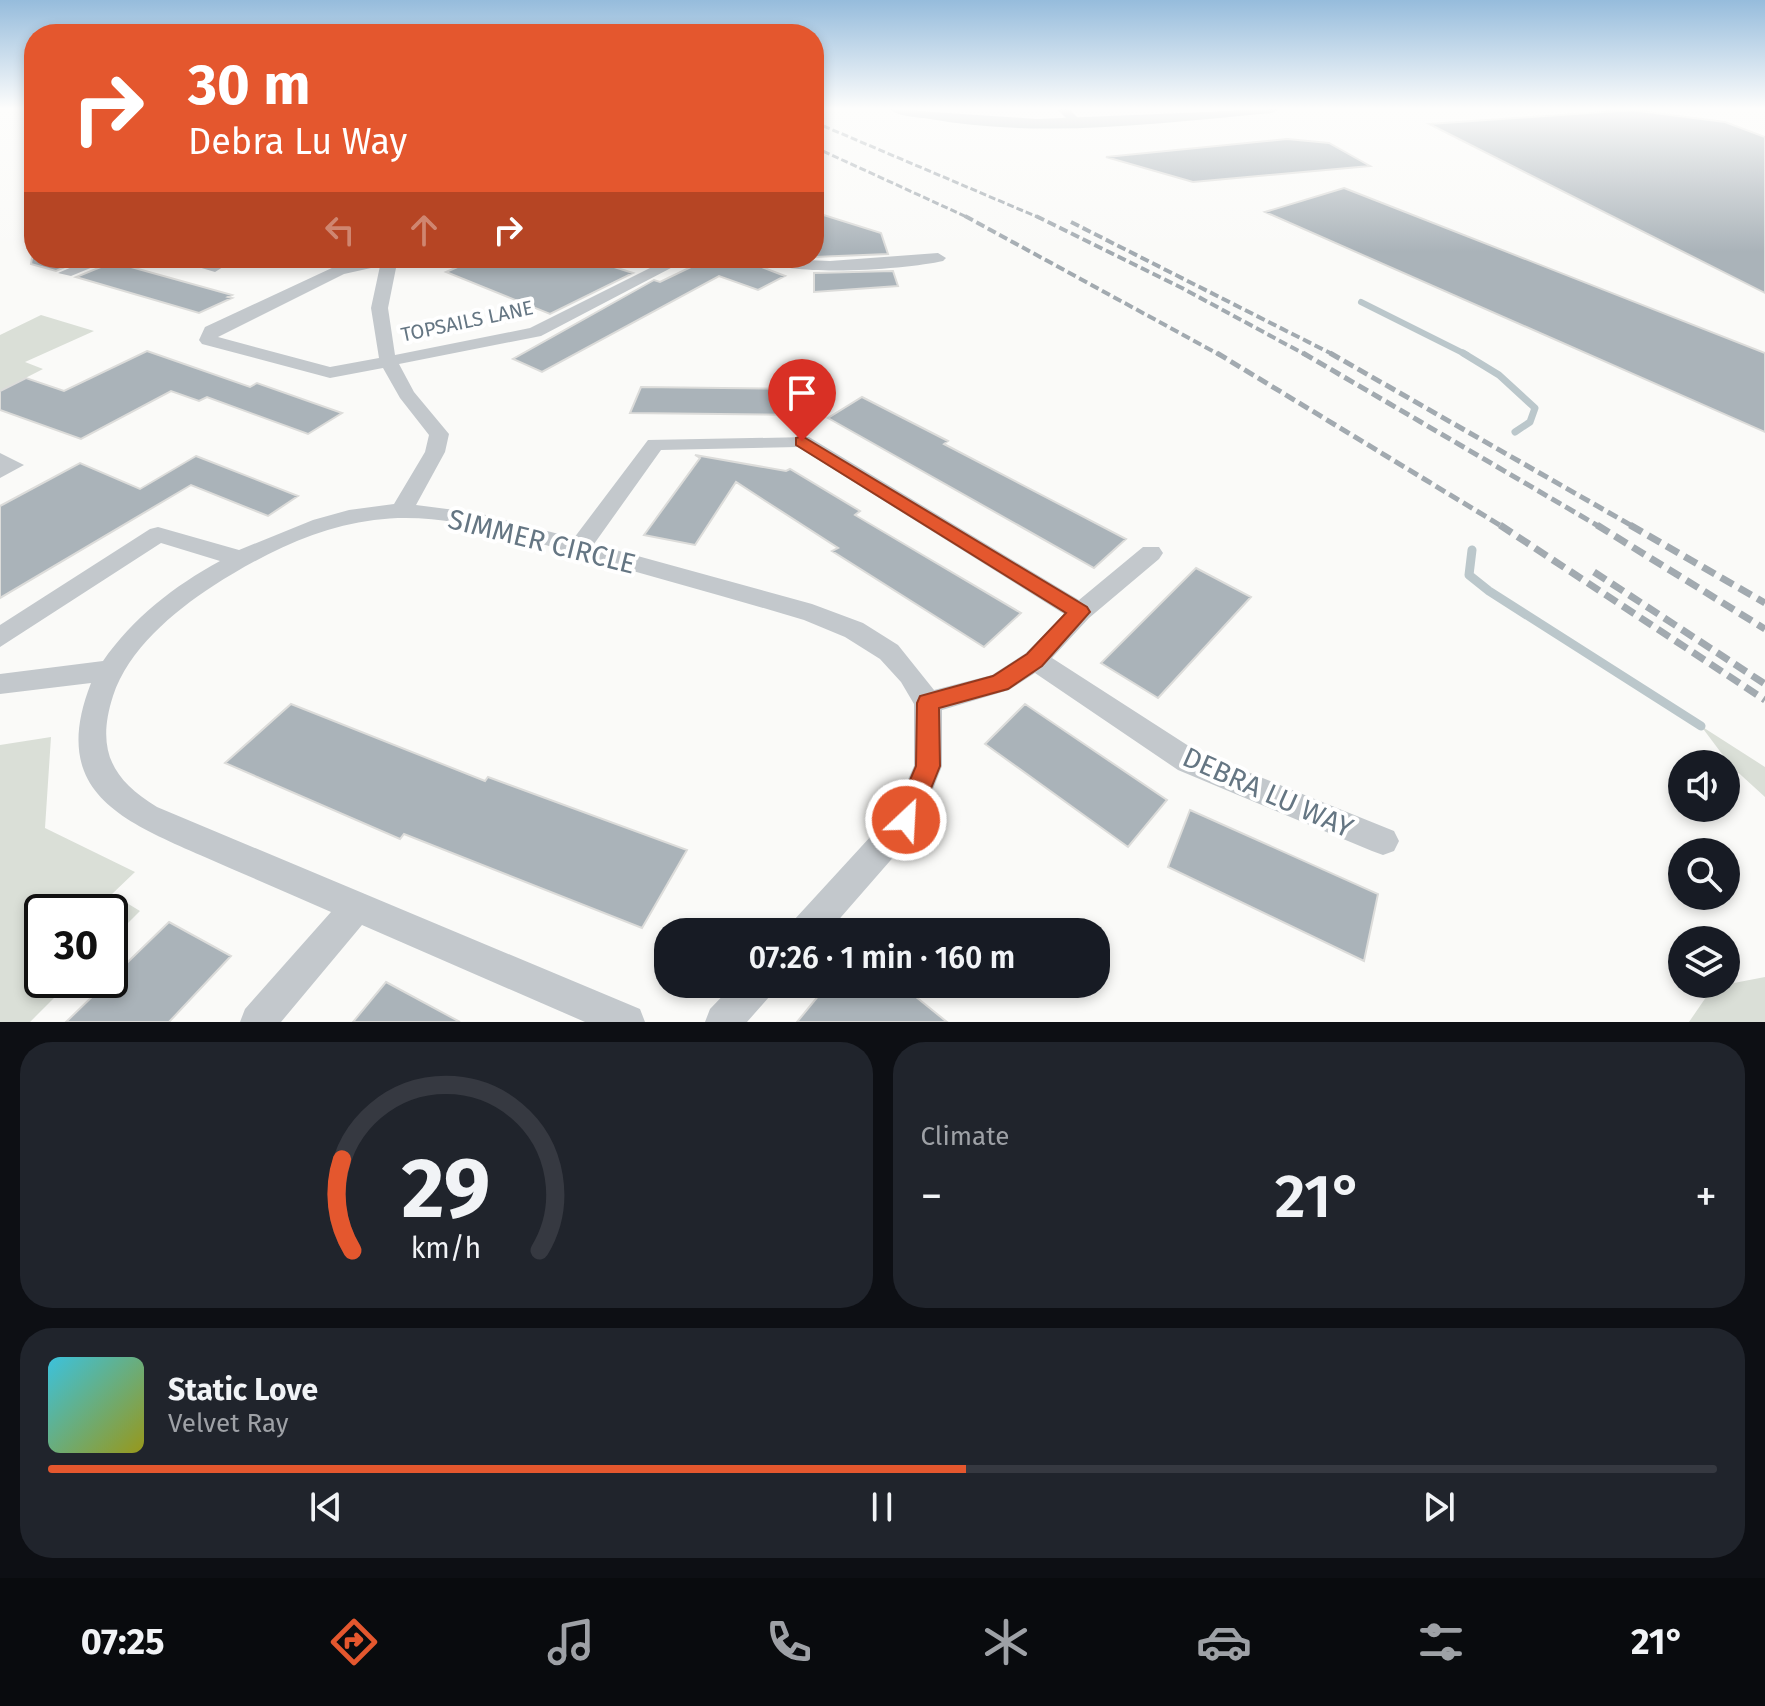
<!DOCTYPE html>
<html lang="en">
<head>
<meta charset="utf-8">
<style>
	:root { --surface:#171b24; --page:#20242c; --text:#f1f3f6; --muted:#9ea1a6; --line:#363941; --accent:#e4572e }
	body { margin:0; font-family:"Fira Sans",sans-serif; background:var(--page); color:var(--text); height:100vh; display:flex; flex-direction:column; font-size:30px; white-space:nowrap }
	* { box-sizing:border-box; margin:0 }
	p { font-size:26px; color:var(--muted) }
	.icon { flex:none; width:44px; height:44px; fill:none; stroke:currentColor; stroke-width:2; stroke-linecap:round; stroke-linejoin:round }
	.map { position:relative; height:1022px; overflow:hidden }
	.details { display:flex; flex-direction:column; gap:20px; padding:20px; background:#0d0f14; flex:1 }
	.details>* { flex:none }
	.guide { position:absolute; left:24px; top:24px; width:800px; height:244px; border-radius:32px; box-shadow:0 4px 12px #0003; background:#e4572e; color:#fff; overflow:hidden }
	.fabs { position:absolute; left:1668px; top:750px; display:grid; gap:16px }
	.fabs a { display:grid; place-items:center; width:72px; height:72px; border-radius:50%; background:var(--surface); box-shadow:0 4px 12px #0003; font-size:40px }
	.speed { position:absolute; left:24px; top:894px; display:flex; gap:16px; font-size:40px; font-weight:700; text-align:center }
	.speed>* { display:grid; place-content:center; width:104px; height:104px; border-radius:50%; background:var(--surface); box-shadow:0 4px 12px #0003; line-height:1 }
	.speed .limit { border:4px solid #111; border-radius:12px; background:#fff; color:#111 }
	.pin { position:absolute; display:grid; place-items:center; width:68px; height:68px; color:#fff; margin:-82px -34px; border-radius:50% 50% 50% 0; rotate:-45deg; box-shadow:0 0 8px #0007 }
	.pin .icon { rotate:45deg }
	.me { position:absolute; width:88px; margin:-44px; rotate:25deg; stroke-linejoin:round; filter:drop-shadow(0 0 6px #0008) }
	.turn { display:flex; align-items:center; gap:28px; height:168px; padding:0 32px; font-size:36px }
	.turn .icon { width:104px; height:104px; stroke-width:2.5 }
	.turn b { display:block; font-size:56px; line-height:68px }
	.lanes { display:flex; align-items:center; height:76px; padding:0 32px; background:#0003; justify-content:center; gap:40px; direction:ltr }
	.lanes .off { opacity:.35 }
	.big { font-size:60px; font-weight:600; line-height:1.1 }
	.details .widget { flex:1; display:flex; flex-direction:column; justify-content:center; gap:12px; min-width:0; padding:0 28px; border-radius:32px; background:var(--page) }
	.details .dial { align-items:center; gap:0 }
	.dial svg { height:208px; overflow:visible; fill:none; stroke:var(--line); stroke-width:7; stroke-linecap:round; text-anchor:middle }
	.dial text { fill:var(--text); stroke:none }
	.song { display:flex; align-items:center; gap:24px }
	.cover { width:96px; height:96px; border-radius:12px; background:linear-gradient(135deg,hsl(190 70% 55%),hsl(60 70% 35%)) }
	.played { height:8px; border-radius:4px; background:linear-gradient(90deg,var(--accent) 55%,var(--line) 55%) }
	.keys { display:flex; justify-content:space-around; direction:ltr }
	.heat { display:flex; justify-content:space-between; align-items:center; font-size:44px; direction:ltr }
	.details .tiles { flex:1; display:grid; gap:20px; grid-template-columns:1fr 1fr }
	.widget:last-child { grid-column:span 2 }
	.trip { position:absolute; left:654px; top:918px; width:456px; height:80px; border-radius:32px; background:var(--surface); box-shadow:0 4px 12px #0003; font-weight:600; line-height:80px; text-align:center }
	.dock { display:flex; height:128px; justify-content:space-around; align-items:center; background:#090b0e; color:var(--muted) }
	.dock .icon { width:56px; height:56px }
	.dock .on { color:var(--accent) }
	.dock b { font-size:36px; color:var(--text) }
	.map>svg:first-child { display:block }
</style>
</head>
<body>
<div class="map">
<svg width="1765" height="1022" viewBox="0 0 1765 1022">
	<rect width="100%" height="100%" fill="#fafaf8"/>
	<!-- green -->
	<path fill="#dadfd7" d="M41,315l53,16 -69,31 18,7 -43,22v-56z
		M1701,726l64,41v30l-34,-31z
		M51,737l-6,91 90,44 -23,22 28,17 -30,30v-29h-68v68h30l-42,42h-30v-277z
		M1765,977v45h-76l24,-35z"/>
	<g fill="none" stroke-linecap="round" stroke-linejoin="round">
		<!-- stream-far2 -->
		<path stroke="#bbc7cb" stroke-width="6" d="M1361,302l106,53"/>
		<!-- stream-far1 -->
		<path stroke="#bbc7cb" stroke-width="7" d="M1463,353l36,22 36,33 -5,14 -15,10"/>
		<!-- stream -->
		<path stroke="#bbc7cb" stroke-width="9" d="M1472,550l-3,25 20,16 212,135"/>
	</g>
	<!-- building -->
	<path fill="#aab3b9" stroke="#dcdcda" stroke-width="2" d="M1632,110l93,12 40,15v156l-336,-169z
		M1287,139l42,4 41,23 -177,16 -87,-25z
		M1344,188l421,165v79l-500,-220z
		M814,212l67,21 7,21 -74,3z
		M32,258h53l-29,13 -25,-7z
		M478,258h108l47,15 -83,41 -104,-42z
		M693,258h59l-6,3 39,15 -27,14 -39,-14 -177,96 -29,-13 141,-79 6,2 33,-16 -7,-3z
		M113,262l119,33 -4,2 4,1 -33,15 -123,-36z
		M893,271l5,15 -84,6v-19z
		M147,351l103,36 7,-4 85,30 -34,21 -101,-37 -8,4 -28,-10 -90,48 -81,-29v-19l26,-13 38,13z
		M641,387l174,2 -3,26 -182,-2z
		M862,397l86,44 -4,3 182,95 -32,29 -266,-150z
		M695,455l91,16 4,-2 70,42 -5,4 166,98 -37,34 -152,-96 6,-3 -102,-66 -41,63 -51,-10 56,-77z
		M196,456l102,40 -30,20 -77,-31 -191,113v-92l80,-43 60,26z
		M1196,568l55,29 -93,101 -57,-35z
		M291,704l194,77 3,-4 199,73 -45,78 -238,-94 -4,5 -175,-76z
		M1025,704l142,96 -39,47 -143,-103z
		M1190,810l188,84 -14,67 -196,-94z
		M169,922l62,34 -62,66h-103z
		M386,982l74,40h-107z
		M828,984h72l47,38h-150z"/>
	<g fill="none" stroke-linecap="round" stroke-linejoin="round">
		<!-- minor -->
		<path fill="#c3c8cc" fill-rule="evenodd" d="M1057,109h12l15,15 -10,2z
			M938,253l8,5 -3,3c-34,8 -158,18 -184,-3l71,3z
			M93,258h22l-44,18 -13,-3z
			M168,258h28l27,9 -8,5z
			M376,258h22l-10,50 7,47 135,-27 140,-70h20l-149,78 -142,28 15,28 35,42 -4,18 -29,53 62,8 96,25 74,-98 161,-3 270,163 64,-53h16l4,6 -4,6 -70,59 -37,40 146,94 196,79 5,10 -5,10 -11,4 -11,-4 -194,-81 -143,-97 -26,17 -67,20v56l-25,64 -89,102h-39l5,-12 100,-109 20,-45v-62l-13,-22 -21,-23 -35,-22 -41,-17c-70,-21 -140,-40 -210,-60 -70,-21 -145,-50 -220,-40 -57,7 -113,35 -161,66 -40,26 -85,64 -100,110 -17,53 -2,83 44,111l483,202 5,13h-60l-223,-97 -81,97h-41l5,-13 86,-97c-41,-18 -83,-36 -124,-54 -84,-37 -159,-65 -116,-175l-91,11v-20l103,-13c30,-43 71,-75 117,-100l-59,-18 -161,104v-22l150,-96 8,-2 81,23 74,-30 36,-10 45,-6 31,-52 4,-17 -29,-37 -17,-30 -53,10 -128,-34 -3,-4 6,-13 129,-60zM380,266l-9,42 8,50 -49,9 -112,-30 126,-63zM798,447l266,167 -38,39 -34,22 -58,15 -36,-45 -35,-22 -51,-19 -218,-60 67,-94z
			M0,453l24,12 -24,13z
			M734,984h41l-5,12 -23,26h-42l5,-13z"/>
		<!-- tertiary -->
		<path fill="#c3c8cc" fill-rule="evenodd" d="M889,109l148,10 242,-10 -7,4c-113,10 -229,26 -342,6 -13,-2 -31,-2 -41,-10z"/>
		<!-- rail-far3 -->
		<path stroke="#a2aab0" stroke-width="3" stroke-dasharray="7 3" stroke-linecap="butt" d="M814,122l226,96
			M814,147l155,71"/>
		<!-- rail-far2 -->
		<path stroke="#a2aab0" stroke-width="4" stroke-dasharray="9 4" stroke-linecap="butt" d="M965,216l255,139
			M1036,216l146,72 124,67
			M1071,222l263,133"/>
		<!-- rail-far1 -->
		<path stroke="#a2aab0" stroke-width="5" stroke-dasharray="11 5" stroke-linecap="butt" d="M1217,353l286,174
			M1303,353l297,174
			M1330,353l304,174"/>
		<!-- rail -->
		<path stroke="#a2aab0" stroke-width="7" stroke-dasharray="14 7" stroke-linecap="butt" d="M1500,525l265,175
			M1597,525l168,104
			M1630,525l135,78
			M1594,572l171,112"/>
	</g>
	<!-- sky -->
	<linearGradient id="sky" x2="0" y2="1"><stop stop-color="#96bcdc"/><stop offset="0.43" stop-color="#fdfdfc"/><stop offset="1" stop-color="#fdfdfc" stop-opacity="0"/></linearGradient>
	<rect width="1765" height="252" fill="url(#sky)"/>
	<!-- route -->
	<path fill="#e4572e" stroke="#94391e" stroke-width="2" d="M802,436l285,171 3,5 -48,54 -34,23 -69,19 1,58 -25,62 -9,3 -9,-3 -4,-8 23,-54 1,-63 3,-7 73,-20 34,-22 39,-41 -270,-168v-7z"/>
	<g text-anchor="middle" stroke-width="8" stroke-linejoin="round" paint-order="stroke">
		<!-- far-street labels -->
		<g font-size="20" fill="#657683" stroke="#fff">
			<text transform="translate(467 321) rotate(-12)" y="7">TOPSAILS LANE</text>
		</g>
		<!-- near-street labels -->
		<g font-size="28" fill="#657683" stroke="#fff">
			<text transform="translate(542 541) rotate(14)" y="10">SIMMER CIRCLE</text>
			<text transform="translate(1268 792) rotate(24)" y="10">DEBRA LU WAY</text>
		</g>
	</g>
</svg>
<div class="fabs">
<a><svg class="icon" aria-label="sound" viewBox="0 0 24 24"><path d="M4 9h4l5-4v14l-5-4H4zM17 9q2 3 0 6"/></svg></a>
<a><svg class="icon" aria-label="search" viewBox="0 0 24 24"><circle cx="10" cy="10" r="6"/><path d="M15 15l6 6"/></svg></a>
<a><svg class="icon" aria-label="layers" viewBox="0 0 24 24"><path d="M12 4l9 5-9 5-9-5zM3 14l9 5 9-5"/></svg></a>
</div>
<div class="speed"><div class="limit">30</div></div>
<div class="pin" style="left:802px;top:441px;background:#d93025"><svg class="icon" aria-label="arrive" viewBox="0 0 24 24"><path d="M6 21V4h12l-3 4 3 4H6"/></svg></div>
<svg class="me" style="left:906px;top:820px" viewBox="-20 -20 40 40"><circle r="17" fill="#e4572e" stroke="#fff" stroke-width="3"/><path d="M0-11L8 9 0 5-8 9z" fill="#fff"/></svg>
<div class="trip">07:26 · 1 min · 160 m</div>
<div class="guide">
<div class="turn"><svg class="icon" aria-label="right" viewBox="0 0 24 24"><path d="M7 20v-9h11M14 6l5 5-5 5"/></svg><div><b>30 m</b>Debra Lu Way</div></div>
<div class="lanes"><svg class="icon off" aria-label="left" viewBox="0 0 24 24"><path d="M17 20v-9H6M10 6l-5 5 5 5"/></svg><svg class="icon off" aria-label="ahead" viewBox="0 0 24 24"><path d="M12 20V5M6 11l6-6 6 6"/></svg><svg class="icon" aria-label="right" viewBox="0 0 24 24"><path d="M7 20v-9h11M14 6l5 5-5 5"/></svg></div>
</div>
</div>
<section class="details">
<div class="tiles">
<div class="widget dial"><svg viewBox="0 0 100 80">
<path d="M14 69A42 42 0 1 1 86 69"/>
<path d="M14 69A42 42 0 0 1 10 34" stroke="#e4572e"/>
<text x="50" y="56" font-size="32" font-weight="700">29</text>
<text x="50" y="72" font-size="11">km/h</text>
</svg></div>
<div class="widget"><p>Climate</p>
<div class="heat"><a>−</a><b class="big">21°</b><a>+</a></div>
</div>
<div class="widget">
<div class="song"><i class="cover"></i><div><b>Static Love</b><p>Velvet Ray</p></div></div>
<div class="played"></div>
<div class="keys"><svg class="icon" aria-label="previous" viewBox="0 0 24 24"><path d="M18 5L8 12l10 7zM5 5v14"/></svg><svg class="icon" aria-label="pause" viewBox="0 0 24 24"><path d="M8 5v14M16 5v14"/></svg><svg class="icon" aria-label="next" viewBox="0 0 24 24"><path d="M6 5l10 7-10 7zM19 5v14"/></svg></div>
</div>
</div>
</section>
<nav class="dock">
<b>07:25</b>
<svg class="icon on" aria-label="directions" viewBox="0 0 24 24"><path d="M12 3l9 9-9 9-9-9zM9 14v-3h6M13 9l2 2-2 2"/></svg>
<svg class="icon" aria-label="music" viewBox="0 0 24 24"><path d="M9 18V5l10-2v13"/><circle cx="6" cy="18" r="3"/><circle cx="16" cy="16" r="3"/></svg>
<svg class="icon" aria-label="phone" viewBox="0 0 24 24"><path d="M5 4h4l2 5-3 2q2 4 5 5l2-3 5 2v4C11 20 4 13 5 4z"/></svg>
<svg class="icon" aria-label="climate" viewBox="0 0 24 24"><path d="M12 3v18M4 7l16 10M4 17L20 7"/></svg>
<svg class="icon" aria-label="car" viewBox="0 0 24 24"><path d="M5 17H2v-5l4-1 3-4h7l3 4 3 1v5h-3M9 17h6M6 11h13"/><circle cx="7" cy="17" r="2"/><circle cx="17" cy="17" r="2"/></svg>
<svg class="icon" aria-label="filters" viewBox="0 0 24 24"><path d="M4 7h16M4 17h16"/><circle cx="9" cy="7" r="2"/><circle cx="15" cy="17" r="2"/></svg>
<b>21°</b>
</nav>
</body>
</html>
